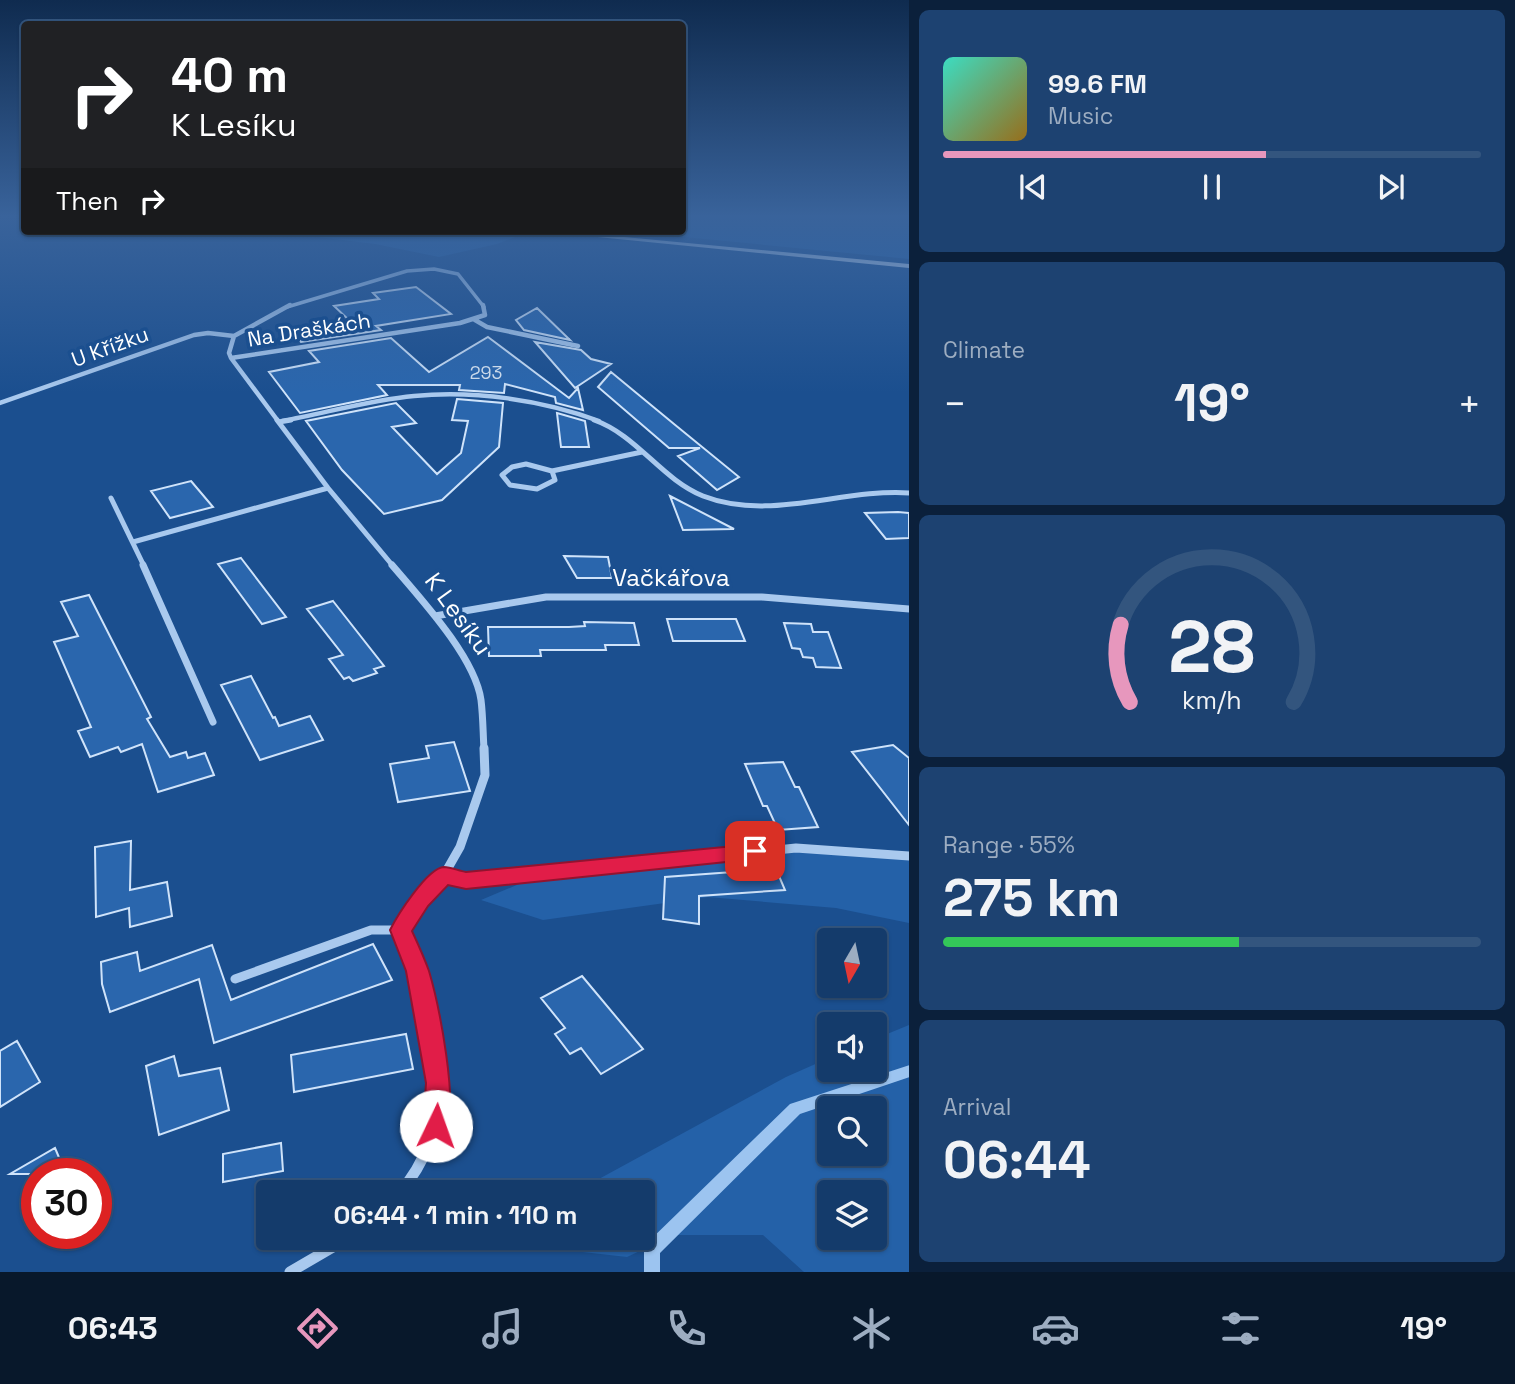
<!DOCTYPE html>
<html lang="en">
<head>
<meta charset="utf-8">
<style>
	:root { --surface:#143b6b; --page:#1d4271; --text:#f1f3f6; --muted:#9dadc1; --line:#33557e; --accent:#e797bd }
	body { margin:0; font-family:"Space Grotesk",sans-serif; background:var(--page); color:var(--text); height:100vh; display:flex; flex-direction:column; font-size:26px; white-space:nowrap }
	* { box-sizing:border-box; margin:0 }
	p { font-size:23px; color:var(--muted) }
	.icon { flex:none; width:38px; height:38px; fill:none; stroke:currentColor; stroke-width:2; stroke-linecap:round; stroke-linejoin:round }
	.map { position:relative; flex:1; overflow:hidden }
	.side { display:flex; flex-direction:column; gap:10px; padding:10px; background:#0b203b; width:606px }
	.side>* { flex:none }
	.hud { position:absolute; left:21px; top:21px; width:665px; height:214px; border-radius:7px; box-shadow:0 2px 5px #0004,0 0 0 2px var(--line); background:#202124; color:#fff; overflow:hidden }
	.needle { width:46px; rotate:189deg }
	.tools { position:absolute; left:817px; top:928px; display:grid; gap:14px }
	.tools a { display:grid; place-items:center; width:70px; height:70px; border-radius:7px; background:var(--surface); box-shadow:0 2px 5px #0004,0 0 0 2px var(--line); font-size:35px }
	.speed { position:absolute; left:21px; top:1158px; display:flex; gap:14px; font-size:35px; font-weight:700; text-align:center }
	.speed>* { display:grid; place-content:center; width:91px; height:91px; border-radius:50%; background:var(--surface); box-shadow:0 2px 5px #0004,0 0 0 2px var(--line); line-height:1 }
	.speed .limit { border:10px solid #d22; background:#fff; color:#111 }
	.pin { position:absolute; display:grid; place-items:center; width:60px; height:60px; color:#fff; margin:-30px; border-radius:14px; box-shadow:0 4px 10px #0006 }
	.me { position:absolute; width:77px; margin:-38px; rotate:3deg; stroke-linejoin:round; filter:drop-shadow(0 0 5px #0008) }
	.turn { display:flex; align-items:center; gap:24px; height:147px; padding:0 35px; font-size:32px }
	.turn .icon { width:91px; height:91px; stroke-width:2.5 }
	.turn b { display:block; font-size:49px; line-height:60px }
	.then { display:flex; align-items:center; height:66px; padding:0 35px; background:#0003; gap:14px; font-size:26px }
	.big { font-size:52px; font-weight:700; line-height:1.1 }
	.side .card { flex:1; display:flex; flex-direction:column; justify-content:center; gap:10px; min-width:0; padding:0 24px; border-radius:10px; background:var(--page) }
	.side .dial { align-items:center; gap:0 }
	.dial svg { height:182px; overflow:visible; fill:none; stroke:var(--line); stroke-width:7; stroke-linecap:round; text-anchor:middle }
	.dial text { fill:var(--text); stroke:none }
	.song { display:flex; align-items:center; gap:21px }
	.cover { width:84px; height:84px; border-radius:10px; background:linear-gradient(135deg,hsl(170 70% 55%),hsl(40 70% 35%)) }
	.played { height:7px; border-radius:4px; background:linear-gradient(90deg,var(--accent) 60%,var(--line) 60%) }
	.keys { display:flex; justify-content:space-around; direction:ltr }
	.heat { display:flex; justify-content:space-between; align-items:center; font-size:38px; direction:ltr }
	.charge { height:10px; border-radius:5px; background:linear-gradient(90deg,#34c759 55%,var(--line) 0) }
	.trip { position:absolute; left:256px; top:1180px; width:399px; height:70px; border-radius:7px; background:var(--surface); box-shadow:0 2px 5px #0004,0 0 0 2px var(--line); font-weight:700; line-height:70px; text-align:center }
	.dock { display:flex; height:112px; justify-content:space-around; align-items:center; background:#08182b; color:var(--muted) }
	.dock .icon { width:49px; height:49px }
	.dock .current { color:var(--accent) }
	.dock b { font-size:32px; color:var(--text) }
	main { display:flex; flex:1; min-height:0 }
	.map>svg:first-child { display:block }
</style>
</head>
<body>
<main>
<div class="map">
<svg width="910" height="1272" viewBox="0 0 910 1272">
	<rect width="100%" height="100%" fill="#1b4f8f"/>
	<!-- green -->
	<path fill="#2461a8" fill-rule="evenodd" d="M683,215h226v44l-287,-28h60z
		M268,231h220l35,3 -26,10 -58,13 -64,-13z
		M796,848l113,8v67l-73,-15 -128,-11 -165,23 -62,-20 69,-29z
		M909,1025v247h-105l-41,-37h-89l-47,22 -62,-7 4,-13h73v-45h-58l2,-6 200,-109 43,-19 1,11h45v-30zM830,1108h45v45h-45zM830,1192h45v45h-45z"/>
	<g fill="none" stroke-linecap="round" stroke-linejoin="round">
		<!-- stream -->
		<path fill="#9cc4f0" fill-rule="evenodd" d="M910,1065v12l-110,37 -140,139v19h-16v-22l2,-6 144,-140z"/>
	</g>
	<!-- building -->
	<path fill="#2a66ad" stroke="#cfe3fa" stroke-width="2" d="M416,287l35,27 -75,12 5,4 -80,12 -10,-11 59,-10 -16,-15 45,-7 -6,-6z
		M537,308l33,32 -46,-10 -8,-10z
		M488,337l81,61 9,-10 5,22 -27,-7 -1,-6 -50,-13 -1,9 -45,-3 1,-5h-82l9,10 -87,18 -31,-41 50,-10 -10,-11 82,-13 38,34z
		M535,342l46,8 10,9 20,5 -36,24z
		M611,372l63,52 65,53 -22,13 -39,-34 22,-8h-31l-71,-61z
		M457,399l46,4 -4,44 -57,53 -58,14 -42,-44 -36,-49 90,-18 20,20 -24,4 45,47 24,-21 7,-32 -16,-1z
		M557,413l28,8 4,26h-28z
		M191,481l22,26 -43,11 -19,-27z
		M670,496l64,33 -51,1z
		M898,512l11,1v25l-23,1 -21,-26z
		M564,556l44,1 4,21h-35z
		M241,558l45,59 -24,7 -44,-60z
		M89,595l62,122 -4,2 23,38 16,-5 2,6 17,-5 9,22 -56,17 -16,-48 -21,8 -3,-5 -28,10 -12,-26 13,-4 -37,-85 24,-6 -17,-34z
		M333,601l51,65 -10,3 3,4 -24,8 -4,-4 -5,2 -15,-20 14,-4 -36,-46z
		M667,619h69l9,22h-72z
		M584,622l50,1 5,22h-34l1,5h-66l1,6h-52l-1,-29h81l16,-1z
		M784,623l27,1 2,8h15l13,36 -25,-1 -3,-9 -10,-1 -3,-8 -8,-1z
		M251,676l22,42 2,-1 4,9 31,-10 13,24 -63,20 -39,-75z
		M454,742l16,49 -72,11 -8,-38 39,-6 -3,-12z
		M893,745l16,13v67l-57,-73z
		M783,762l12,25h4l19,40 -40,3 -11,-24h-4l-18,-42z
		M131,841l-1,49 37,-8 5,34 -42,11 -1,-19 -33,9 -1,-70z
		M776,869l9,21 -86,6v28l-36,-5 2,-42z
		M373,944l19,36 -178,63 -15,-64 -89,33 -8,-28 -1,-22 36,-10 3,19 72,-26 19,55z
		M582,976l61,73 -42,25 -20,-26 -11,6 -15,-20 10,-6 -24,-30z
		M406,1034l7,35 -119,23 -3,-37z
		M17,1041l23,41 -40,25v-56z
		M174,1056l5,20 41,-8 9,42 -70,25 -13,-69z
		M281,1143l2,28 -60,11v-28z
		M55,1148l11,26h-56z"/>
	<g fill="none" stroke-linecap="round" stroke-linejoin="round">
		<!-- minor-far5 -->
		<path stroke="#a9c9ee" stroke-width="3.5" d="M287,307l120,-36 27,-2 24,5 26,33"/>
		<!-- minor-far4 -->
		<path stroke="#a9c9ee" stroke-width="4.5" d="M475,320l12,7 91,19
			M234,336l-5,17 2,5 47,63
			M234,336l56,-31
			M231,358l229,-35 25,-8 -2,-10
			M0,403l194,-68 14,-2 26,3
			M282,421c44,-8 88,-21 132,-25 60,-6 129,4 185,25"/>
		<!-- minor-far3 -->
		<path stroke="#a9c9ee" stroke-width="5" d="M277,420l51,68 65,78
			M594,420c43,15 67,59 109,76 67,26 139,-8 207,-3
			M279,422l12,-2
			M526,464l26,7 3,9 -18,9 -27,-4 -8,-10 10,-8z
			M552,471l90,-19
			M111,498l33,68
			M133,542l195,-54"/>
		<!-- minor-far2 -->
		<path stroke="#a9c9ee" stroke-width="7" d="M143,565l70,157
			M392,565c28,33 83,92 89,135 2,16 2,33 3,49
			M435,616l111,-19h216l148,12"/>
		<!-- minor-far1 -->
		<path stroke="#a9c9ee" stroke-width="9" d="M444,875l22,6 330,-33 114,8
			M401,930l20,-30 23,-25 16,-28 25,-72 -1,-27
			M401,930l17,51
			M235,979l136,-49h30"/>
		<!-- minor -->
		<path stroke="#a9c9ee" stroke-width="11" d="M400,1192c56,-64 38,-138 18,-213
			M290,1272l60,-35"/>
		<!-- secondary -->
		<path fill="#d6e6fa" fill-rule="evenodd" d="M537,231h24l349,33v4z"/>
	</g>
	<!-- sky -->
	<linearGradient id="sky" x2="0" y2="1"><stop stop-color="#0f2b4f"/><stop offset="0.55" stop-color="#39639b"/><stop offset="1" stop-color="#39639b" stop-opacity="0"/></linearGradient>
	<rect width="910" height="393" fill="url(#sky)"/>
	<!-- route -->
	<path fill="#e11d48" stroke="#92132f" stroke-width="2" d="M755,844l7,2 3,5 -3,6 -7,2 -289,30 -18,-4 -20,21 -16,25c6,13 12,26 17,40 10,34 30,133 17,164l-10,4 -9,-4 -4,-9 3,-43 -20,-112 -16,-41c7,-14 37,-62 54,-63 7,0 15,4 22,5z"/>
	<g text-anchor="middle" stroke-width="7" stroke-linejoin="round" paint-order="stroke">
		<!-- far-number labels -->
		<g font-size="18" fill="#cad9ea">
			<text x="486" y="379">293</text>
		</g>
		<!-- far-street labels -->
		<g font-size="21" fill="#fff" stroke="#1b4f8f">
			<text transform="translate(309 330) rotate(-9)" y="7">Na Draškách</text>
			<text transform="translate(110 347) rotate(-20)" y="7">U Křížku</text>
		</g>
		<!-- street labels -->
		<g font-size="24" fill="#fff" stroke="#1b4f8f">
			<text x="671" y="586">Vačkářova</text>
			<text transform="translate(458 614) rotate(54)" y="8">K Lesíku</text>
		</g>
	</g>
</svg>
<div class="tools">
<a><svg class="needle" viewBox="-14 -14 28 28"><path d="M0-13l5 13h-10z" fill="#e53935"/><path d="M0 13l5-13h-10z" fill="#9dadc1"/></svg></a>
<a><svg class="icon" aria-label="sound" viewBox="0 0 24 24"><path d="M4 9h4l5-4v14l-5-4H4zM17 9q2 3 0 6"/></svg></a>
<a><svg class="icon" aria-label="search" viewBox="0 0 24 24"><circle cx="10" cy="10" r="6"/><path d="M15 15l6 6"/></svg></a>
<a><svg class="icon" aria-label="layers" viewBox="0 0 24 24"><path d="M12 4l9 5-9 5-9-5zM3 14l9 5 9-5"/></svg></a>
</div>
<div class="speed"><div class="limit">30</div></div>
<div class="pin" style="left:755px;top:851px;background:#d93025"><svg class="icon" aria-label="arrive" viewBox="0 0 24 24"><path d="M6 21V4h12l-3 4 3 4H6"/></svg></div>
<svg class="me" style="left:436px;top:1126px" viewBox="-20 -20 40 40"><circle r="19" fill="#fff"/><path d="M0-13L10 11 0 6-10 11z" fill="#e11d48"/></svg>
<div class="trip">06:44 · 1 min · 110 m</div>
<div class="hud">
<div class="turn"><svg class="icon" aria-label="right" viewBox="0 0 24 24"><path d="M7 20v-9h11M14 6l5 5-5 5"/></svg><div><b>40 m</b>K Lesíku</div></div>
<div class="then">Then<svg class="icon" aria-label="right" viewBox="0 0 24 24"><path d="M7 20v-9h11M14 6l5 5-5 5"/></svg></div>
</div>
</div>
<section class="side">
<div class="card">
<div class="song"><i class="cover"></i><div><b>99.6 FM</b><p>Music</p></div></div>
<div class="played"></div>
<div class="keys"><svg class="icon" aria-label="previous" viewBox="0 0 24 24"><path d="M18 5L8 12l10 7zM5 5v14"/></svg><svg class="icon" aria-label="pause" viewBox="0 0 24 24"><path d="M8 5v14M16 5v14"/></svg><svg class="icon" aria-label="next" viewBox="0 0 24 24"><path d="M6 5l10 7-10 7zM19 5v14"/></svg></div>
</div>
<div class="card"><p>Climate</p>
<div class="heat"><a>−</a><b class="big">19°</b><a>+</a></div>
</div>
<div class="card dial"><svg viewBox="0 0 100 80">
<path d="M14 69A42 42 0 1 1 86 69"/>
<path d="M14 69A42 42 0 0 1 10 35" stroke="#e797bd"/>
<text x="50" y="56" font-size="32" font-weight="700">28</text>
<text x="50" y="72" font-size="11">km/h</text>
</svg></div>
<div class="card"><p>Range · 55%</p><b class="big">275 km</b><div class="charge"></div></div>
<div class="card"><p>Arrival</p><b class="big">06:44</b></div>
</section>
</main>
<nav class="dock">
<b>06:43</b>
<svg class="icon current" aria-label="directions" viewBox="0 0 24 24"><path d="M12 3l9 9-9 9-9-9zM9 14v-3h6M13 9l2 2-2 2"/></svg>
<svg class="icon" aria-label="music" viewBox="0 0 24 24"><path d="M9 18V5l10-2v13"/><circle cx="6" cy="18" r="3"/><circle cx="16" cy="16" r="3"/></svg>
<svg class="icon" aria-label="phone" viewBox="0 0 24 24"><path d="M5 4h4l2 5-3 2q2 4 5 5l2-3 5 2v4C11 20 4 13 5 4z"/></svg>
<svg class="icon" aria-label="climate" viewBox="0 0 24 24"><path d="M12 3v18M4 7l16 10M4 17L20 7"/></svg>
<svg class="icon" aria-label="car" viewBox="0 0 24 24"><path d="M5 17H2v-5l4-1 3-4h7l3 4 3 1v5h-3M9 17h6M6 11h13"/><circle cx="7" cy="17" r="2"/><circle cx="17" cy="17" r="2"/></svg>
<svg class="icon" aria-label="filters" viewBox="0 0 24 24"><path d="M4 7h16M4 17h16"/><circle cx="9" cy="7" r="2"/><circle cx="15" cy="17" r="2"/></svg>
<b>19°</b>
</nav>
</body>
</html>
